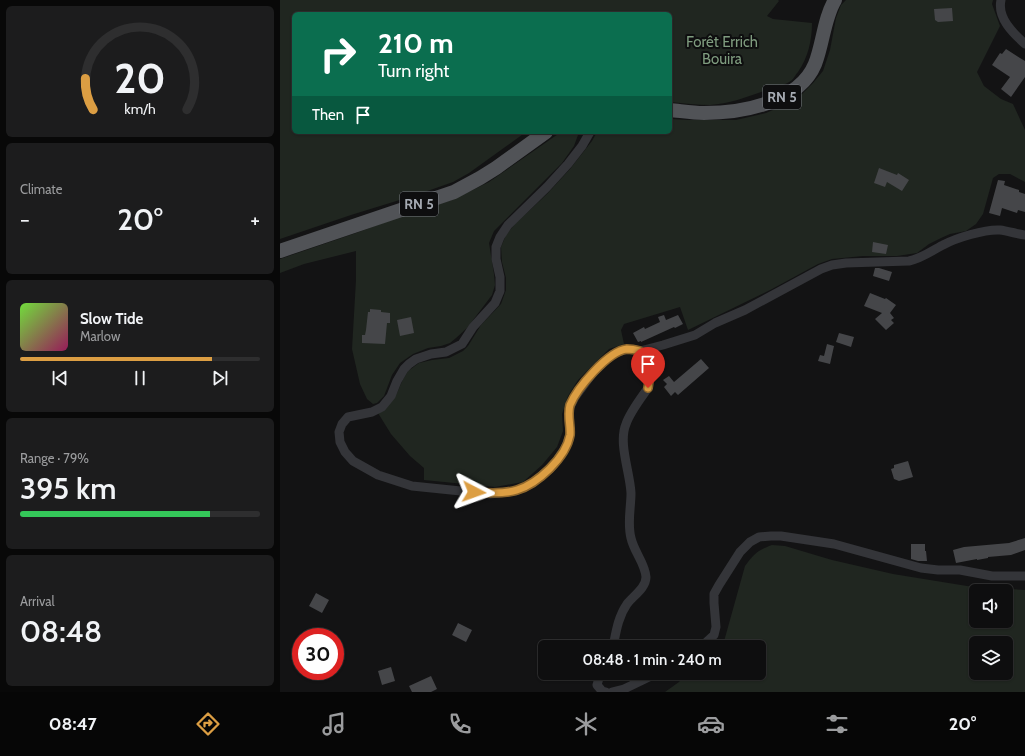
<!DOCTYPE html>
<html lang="en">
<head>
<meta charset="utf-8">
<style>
	:root { --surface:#0e0e0f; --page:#1c1c1d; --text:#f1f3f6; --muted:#9b9c9e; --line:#2e2e2f; --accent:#dc9e43 }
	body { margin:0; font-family:Cabin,sans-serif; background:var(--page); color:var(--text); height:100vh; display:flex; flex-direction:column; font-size:15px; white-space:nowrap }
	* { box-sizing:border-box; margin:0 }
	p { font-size:13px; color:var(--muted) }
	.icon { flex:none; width:22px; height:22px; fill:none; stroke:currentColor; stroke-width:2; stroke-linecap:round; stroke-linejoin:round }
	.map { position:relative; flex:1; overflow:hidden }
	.sheet { display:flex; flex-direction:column; gap:6px; padding:6px; background:#080808; width:280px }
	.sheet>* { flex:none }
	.banner { position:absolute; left:12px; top:12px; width:380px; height:122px; border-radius:6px; box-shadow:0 1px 3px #0004,0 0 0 1px var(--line); background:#0b6e4f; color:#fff; overflow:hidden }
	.controls { position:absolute; left:689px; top:584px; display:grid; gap:8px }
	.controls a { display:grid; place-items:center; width:44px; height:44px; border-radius:6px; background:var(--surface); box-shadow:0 1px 3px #0004,0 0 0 1px var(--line); font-size:20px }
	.speed { position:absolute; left:12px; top:628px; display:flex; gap:8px; font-size:20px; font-weight:700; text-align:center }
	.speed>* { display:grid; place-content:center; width:52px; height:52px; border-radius:50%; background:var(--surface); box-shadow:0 1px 3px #0004,0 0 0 1px var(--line); line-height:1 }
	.speed .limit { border:6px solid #d22; background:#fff; color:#111 }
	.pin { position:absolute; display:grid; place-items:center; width:34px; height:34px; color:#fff; margin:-41px -17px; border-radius:50% 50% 50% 0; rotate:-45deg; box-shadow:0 0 4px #0007 }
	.pin .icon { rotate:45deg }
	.me { position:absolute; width:44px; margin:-22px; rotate:94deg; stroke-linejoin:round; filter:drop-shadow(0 0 3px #0008) }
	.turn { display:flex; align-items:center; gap:14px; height:84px; padding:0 20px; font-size:18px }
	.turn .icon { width:52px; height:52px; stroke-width:2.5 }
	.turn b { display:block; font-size:28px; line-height:34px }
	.then { display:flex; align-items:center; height:38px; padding:0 20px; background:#0003; gap:8px; font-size:15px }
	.big { font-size:30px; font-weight:600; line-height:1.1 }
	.sheet .tile { flex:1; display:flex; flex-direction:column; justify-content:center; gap:6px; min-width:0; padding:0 14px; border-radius:6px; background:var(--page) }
	.sheet .dial { align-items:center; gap:0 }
	.dial svg { height:104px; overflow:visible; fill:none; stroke:var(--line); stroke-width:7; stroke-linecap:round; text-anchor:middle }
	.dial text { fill:var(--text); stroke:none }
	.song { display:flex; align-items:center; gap:12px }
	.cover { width:48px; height:48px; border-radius:6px; background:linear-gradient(135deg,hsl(100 70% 55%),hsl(330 70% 35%)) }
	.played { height:4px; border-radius:2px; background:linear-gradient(90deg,var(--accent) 80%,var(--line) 80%) }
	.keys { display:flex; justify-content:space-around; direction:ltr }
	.heat { display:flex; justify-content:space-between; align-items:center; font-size:22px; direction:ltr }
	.charge { height:6px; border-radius:3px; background:linear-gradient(90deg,#34c759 79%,var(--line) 0) }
	.trip { position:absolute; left:258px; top:640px; width:228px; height:40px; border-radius:6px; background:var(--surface); box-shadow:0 1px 3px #0004,0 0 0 1px var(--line); font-weight:600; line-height:40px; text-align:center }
	.tabs { display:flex; height:64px; justify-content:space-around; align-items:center; background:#060606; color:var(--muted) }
	.tabs .icon { width:28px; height:28px }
	.tabs .selected { color:var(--accent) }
	.tabs b { font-size:18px; color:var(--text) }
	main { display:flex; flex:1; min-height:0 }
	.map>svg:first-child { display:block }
</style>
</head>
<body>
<main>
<section class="sheet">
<div class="tile dial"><svg viewBox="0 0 100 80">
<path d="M14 69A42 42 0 1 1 86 69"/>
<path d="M14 69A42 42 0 0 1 8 45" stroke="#dc9e43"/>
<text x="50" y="56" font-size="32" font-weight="700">20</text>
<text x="50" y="72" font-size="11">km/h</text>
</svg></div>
<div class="tile"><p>Climate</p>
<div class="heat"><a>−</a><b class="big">20°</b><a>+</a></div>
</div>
<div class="tile">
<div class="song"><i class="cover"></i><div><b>Slow Tide</b><p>Marlow</p></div></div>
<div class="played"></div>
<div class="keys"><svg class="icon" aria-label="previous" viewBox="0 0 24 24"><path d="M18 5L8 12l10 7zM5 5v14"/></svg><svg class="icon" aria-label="pause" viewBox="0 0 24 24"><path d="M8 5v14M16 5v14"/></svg><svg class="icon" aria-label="next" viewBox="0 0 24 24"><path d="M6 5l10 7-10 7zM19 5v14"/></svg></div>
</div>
<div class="tile"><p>Range · 79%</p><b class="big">395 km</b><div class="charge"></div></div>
<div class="tile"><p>Arrival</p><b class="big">08:48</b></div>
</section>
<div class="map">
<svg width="745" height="692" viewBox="0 0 745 692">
	<rect width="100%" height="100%" fill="#131314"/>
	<!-- green -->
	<path fill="#202620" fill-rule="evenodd" d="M0,0h498l1,1 -12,15 6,3 39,4c0,17 -4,35 -14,49 -2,2 -4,6 -6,8 -7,6 -19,8 -28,11 -17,6 -36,13 -54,14 -13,0 -27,-2 -40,-3v-88h-376v118h232l-57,41 -16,9 -34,12 -68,21 -71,24z
		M566,0h147l-1,4 8,22 -23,46 7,14 17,13 12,5 12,26v52l-15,-8h-11l-6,4 -10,36 -7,10 -10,7 -16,3 -9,4 -12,6 -12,9 -20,3h-34l-31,3 -14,5 -46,25 -84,41 -8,-23 -56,17 -3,6 3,14 -15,5 -31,31 -10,16 -6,18 1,17 -6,16 -15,18 -19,17 -28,5 -71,-7v-12l-14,-12 -19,-22 -13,-21 13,-11 6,-9 6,-14 5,-8 11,-8 13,-3 17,-2 14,-7 5,-5 13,-21 20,-21 5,-14v-12l-4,-16 -1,-15 5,-12 9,-11 32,-30 23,-25 22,-28 5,-9h73v-13l18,1h48l30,-7 16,-7 20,-12 11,-11 10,-12 7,-21 6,-32 5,-13z
		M281,132h20l-3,3 -4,11 -12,17 -68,68 -5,12 5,31 1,11 -3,10 -25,33 -11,10 -6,5 -9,3 -13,2 -15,6 -13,9 -8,12 -8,21 -7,7 -4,1 -6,-5 -7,-15 -8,-35 4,-69v-29l-52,13 -24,9v-14l76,-26 46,-17 50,-16 37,-18z
		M492,545l13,1 47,14 61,14 74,12 58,4v102h-360l14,-10 7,-9h73v-26h-40l4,-2 22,-79c9,-12 13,-16 27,-21zM696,591h30v30h-30zM696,643h30v30h-30z"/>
	<!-- building -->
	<path fill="#454649" d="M672,8l1,13 -15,1 -3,-2 -1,-11z
		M726,49l14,9 5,3v16l-14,20 -10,-8 9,-12 -18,-12 8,-12 2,1z
		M599,168l18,7 1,-2 11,7 -7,11 -15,-9 -2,5 -11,-4z
		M718,180l7,1 -1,4 15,5v2l6,2v18l-7,-2 -1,3 -15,-5 -2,8 -11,-3z
		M593,242l15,3 -2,9 -14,-2z
		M595,268h4l13,4 -3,9 -16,-5z
		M590,293l15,6 1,-1 10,7 -6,8 4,5 -3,2 3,3 -8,7 -11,-11 7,-6 -18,-7z
		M90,309l11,1v2l9,1v10h-3l-2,21 -23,-1v-8h3l1,-5 2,-18h2z
		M384,315l2,5 12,-5 5,9 -8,4 -1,-1 -33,15v-1l-3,1 -5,-9 11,-6 1,2 15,-7 -2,-5z
		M131,317l3,16 -14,3 -3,-16z
		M559,333l15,4 -3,10 -15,-5z
		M547,344l7,2 -4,18 -12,-3 2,-6 4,1z
		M421,359l8,9 -31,27 -3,-3 -4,4 -7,-9 3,-3 -4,-4 6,-4 5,6z
		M628,461l5,16 -14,4 -5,-2 -3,-10 3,-1v-3z
		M745,538v12l-14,5 -23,2v1l-11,2v-1l-21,4 -3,-13 11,-3 45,-4z
		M631,544h14v7h1l1,10h-9l-7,-2z
		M36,593l13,7 -7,13 -13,-7z
		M178,623l14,7 -6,12 -14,-7z
		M111,667l4,14 -13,4 -4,-14z
		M151,676l6,13 -6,3h-19l-3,-6z"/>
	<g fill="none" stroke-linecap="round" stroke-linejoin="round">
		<!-- minor -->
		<path stroke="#343539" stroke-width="9" d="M721,0c-4,18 12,33 24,44
			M310,132l-8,14 -14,18 -21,23 -39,38 -8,12 -4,10v12l4,18v14l-5,12 -22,24 -11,17 -16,8 -15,2 -15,5 -7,5 -5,5 -7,12 -6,15 -9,11 -10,5 -24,5 -6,7 -3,8 1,10 5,10 8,9 25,14 34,11 78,8 26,-3 17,-8 19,-16 13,-19 5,-13 -1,-15 1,-13 5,-10 17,-23 14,-14 9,-7 13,-4 12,2 23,-6 32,-10 20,-12 30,-13 76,-41 11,-4 14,-2 63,-2c14,-3 22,-10 34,-16 13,-7 42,-16 57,-15 8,1 17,4 25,5
			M333,647c3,-15 5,-30 14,-43 6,-8 19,-16 19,-27 -1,-14 -12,-25 -15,-39 -4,-15 0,-30 0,-45 -1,-21 -13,-50 -5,-69 4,-12 15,-26 22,-36l2,-14 -10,-23
			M421,647l13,-12 2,-8 -2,-24v-9l5,-9 21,-33 10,-10 9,-5 12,-1h10l53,8 87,24 17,2h22l32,6h33
			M321,673l-2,5 -2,7 5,6 4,1
			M332,692l12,-3 25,-12 13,-4"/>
		<!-- primary -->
		<path stroke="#515357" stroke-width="14" d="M390,110c11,1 22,3 34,3 37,0 95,-10 111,-49 8,-20 9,-46 20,-64
			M0,251l174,-59 26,-14 16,-10 50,-36"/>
	</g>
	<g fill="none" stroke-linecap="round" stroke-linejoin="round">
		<!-- route casing -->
		<g stroke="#8f672c" stroke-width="10">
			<path id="route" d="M194,492c12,1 31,2 43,-2 20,-6 49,-32 53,-55 1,-9 -3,-20 0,-30 7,-17 38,-54 57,-56 4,0 9,1 13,2l10,23 -2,14"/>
		</g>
		<!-- route -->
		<use href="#route" stroke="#dc9e43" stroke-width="7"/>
	</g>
	<g text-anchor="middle" stroke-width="4" stroke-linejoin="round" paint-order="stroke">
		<!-- shield labels -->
		<g fill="#0e0e0f" stroke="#787c82" stroke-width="1">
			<rect x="483" y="85" width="38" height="24" rx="3"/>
			<rect x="120" y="192" width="38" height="24" rx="3"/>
		</g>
		<g font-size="14" font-weight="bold" fill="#a6abb3">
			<text x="502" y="102">RN 5</text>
			<text x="139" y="209">RN 5</text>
		</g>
		<!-- park labels -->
		<g font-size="15" fill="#7f9c7f" stroke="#0e0e0f">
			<text x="442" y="47">Forêt Errich<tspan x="442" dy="17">Bouira</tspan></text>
		</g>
	</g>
</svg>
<div class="controls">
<a><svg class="icon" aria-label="sound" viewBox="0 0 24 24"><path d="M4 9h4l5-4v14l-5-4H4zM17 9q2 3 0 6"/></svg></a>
<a><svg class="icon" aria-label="layers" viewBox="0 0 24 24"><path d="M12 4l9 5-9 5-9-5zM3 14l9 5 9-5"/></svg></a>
</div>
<div class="speed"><div class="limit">30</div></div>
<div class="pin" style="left:368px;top:388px;background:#d93025"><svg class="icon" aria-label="arrive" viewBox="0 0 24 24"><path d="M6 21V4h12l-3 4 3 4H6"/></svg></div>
<svg class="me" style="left:194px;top:492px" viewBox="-20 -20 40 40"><path d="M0-17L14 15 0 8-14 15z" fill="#dc9e43" stroke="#fff" stroke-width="4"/></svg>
<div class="trip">08:48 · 1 min · 240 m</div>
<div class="banner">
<div class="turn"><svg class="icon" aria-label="right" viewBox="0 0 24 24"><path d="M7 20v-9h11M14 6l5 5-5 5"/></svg><div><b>210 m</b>Turn right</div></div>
<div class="then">Then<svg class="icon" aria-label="arrive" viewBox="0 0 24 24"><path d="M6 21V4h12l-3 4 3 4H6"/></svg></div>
</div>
</div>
</main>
<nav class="tabs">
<b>08:47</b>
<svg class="icon selected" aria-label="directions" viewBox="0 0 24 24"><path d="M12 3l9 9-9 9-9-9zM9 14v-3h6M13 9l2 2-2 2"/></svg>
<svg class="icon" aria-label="music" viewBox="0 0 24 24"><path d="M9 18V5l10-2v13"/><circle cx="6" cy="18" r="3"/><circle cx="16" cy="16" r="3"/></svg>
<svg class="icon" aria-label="phone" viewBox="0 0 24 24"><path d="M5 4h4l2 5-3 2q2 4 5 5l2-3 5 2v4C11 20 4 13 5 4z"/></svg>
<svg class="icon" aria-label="climate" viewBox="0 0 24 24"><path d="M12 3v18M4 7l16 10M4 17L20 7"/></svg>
<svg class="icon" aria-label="car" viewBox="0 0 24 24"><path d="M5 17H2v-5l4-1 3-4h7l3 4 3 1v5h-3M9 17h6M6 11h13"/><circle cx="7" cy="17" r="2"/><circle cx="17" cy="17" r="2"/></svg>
<svg class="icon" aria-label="filters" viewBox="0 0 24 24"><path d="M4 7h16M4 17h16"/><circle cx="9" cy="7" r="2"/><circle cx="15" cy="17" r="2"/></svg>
<b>20°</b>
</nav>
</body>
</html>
